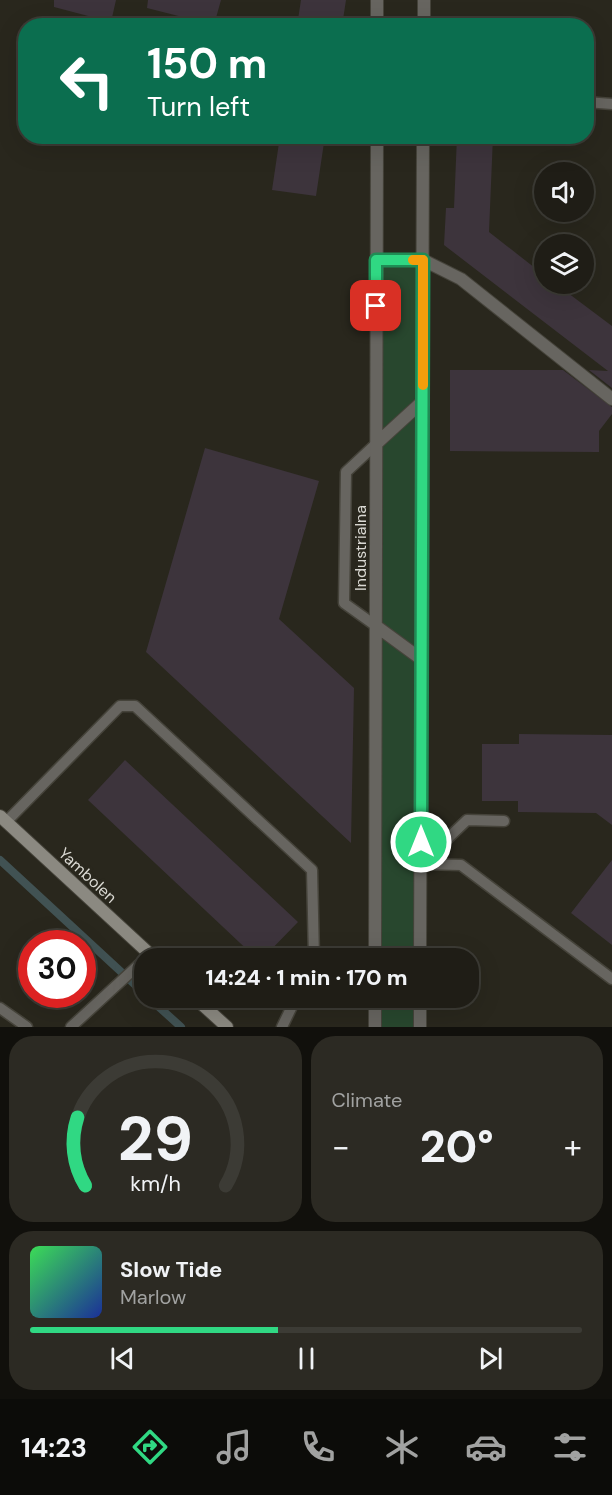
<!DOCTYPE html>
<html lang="en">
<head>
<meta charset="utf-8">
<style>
	:root { --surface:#1f1d16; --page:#2c2a23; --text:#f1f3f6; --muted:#a1a2a1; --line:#3c3b35; --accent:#30d883 }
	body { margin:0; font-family:"DM Sans",sans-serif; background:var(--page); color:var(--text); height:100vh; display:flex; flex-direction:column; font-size:22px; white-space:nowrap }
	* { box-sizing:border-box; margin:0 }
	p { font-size:20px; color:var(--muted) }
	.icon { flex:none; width:33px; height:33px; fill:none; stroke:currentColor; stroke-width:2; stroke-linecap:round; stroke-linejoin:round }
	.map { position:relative; height:1027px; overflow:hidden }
	.drawer { display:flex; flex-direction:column; gap:9px; padding:9px; background:#11100c; flex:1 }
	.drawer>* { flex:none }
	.guide { position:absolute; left:18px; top:18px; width:576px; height:126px; border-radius:24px; box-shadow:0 6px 24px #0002,0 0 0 2px var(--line); background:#0b6e4f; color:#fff; overflow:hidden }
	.fabs { position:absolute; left:534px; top:162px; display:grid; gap:12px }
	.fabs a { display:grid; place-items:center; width:60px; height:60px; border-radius:50%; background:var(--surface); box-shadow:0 6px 24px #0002,0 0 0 2px var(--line); font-size:30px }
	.speed { position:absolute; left:18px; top:930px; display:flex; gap:12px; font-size:30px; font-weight:700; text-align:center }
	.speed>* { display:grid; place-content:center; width:78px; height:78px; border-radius:50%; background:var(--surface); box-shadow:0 6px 24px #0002,0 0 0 2px var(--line); line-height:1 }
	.speed .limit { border:9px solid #d22; background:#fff; color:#111 }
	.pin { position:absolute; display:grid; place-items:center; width:51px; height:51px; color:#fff; margin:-26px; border-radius:12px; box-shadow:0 3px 9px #0006 }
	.me { position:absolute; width:66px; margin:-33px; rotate:0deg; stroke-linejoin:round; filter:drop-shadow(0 0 4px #0008) }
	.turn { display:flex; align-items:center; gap:21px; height:126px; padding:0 30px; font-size:27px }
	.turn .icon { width:78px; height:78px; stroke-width:2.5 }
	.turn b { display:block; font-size:42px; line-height:51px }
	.big { font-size:45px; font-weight:800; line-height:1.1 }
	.drawer .tile { flex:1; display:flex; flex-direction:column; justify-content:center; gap:9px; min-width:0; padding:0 21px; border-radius:24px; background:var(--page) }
	.drawer .dial { align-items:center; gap:0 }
	.dial svg { height:156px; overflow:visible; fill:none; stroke:var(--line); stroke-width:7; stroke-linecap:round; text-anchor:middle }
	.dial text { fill:var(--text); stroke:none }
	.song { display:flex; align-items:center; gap:18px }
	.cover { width:72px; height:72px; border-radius:9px; background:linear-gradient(135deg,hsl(130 70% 55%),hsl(230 70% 35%)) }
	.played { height:6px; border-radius:3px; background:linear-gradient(90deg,var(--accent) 45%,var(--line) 45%) }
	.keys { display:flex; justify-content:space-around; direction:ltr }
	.heat { display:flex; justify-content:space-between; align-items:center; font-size:33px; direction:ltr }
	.drawer .tiles { flex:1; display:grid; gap:9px; grid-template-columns:1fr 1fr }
	.tile:last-child { grid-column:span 2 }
	.trip { position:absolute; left:134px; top:948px; width:345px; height:60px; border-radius:24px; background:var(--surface); box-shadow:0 6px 24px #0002,0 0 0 2px var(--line); font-weight:800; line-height:60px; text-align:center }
	.menu { display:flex; height:96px; justify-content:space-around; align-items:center; background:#0c0c09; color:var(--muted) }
	.menu .icon { width:42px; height:42px }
	.menu .selected { color:var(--accent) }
	.menu b { font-size:27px; color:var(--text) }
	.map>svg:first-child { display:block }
</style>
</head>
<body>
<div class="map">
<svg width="612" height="1027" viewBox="0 0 612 1027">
	<rect width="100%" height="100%" fill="#29271d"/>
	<!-- green -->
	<path fill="#28472e" d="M376,260h47l-3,698h-45z
		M375,998h45v29h-45z"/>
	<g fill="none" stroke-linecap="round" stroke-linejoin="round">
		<!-- stream -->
		<path stroke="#415253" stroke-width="8" d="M0,860l144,133
			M149,998l32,29"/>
	</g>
	<!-- building -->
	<path fill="#3d343c" d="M54,0h62l-5,22 -57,-15z
		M148,0h73l-7,25 -67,-17z
		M301,0h45l-4,26h-45z
		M280,136h45l-9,60 -44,-6z
		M457,136h36l-4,96 55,43v9h12l56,42v62l-23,-18 19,1 -164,-126 2,-37h8z
		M450,370h113l49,37v7l-13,17v21l-149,-1z
		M205,448l114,33 -40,138 75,69 -3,155 -205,-191z
		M519,734l93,1v90l-16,-12 -78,-1v-11h-36v-57h37z
		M125,760l173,162 -35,36h-7l-168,-158z
		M612,860v85l-41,-32z"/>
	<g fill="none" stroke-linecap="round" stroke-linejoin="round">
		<!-- lane casing -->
		<g stroke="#45433a" stroke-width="13">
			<path id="lane" d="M586,102l26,2
				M376,444l-30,28 -2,131 32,23
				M504,821l-37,-1 -46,44 40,1 151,114
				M6,822l114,-116h15l177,164 2,88
				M0,1008l27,19
				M71,1027l73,-67
				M282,1027l14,-29"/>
		</g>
		<!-- street casing -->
		<g stroke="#45433a" stroke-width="14">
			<path id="street" d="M377,26v-26
				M424,26v-26
				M376,260h47l38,19 151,120
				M376,444l47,-43
				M376,626l45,33
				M375,958l2,-822
				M420,958l3,-822
				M375,1027v-29
				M420,1027v-29"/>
		</g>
		<!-- secondary casing -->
		<g stroke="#45433a" stroke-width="14">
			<path id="secondary" d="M0,816l154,142
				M195,998l32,29"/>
		</g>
		<!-- lane -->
		<use href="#lane" stroke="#676560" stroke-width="10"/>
		<!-- street -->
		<use href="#street" stroke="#676560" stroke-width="12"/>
		<!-- secondary -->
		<use href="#secondary" stroke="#8b8981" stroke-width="12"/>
	</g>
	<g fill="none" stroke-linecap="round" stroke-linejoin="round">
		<!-- route casing -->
		<g stroke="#1f8c55" stroke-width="15">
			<path id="route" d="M376,306v-46h47l-2,582"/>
		</g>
		<!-- route -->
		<use href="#route" stroke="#30d883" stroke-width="10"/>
		<!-- slow -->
		<path stroke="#f59e0b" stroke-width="10" d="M413,260h10v125"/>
	</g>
	<g text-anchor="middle" stroke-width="6" stroke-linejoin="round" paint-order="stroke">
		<!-- street labels -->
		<g font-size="16" fill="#dad9d3" stroke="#29271d">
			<text transform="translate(360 548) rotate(-90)" y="6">Industrialna</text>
			<text transform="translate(88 875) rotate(43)" y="6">Yambolen</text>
		</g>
	</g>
</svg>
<div class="fabs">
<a><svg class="icon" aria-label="sound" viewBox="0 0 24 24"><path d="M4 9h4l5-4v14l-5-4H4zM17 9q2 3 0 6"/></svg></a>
<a><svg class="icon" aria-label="layers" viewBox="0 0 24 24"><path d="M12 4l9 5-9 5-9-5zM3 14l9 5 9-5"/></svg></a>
</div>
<div class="speed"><div class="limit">30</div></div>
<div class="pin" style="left:376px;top:306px;background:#d93025"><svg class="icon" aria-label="arrive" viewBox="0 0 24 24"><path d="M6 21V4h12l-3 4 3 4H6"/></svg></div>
<svg class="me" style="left:421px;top:842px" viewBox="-20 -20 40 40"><circle r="17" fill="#30d883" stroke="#fff" stroke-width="3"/><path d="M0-11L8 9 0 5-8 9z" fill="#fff"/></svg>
<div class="trip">14:24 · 1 min · 170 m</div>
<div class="guide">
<div class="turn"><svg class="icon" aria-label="left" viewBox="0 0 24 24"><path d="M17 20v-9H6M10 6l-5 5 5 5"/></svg><div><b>150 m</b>Turn left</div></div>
</div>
</div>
<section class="drawer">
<div class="tiles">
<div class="tile dial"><svg viewBox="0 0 100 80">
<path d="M14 69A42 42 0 1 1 86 69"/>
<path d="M14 69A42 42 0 0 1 10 34" stroke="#30d883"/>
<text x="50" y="56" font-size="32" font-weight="700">29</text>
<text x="50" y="72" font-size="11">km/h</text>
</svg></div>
<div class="tile"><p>Climate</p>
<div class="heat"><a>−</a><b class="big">20°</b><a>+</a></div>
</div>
<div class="tile">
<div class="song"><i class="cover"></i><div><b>Slow Tide</b><p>Marlow</p></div></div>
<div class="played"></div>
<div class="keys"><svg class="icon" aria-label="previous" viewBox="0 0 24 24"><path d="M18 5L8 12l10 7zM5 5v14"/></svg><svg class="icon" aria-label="pause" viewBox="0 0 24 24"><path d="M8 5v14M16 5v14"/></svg><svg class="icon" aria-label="next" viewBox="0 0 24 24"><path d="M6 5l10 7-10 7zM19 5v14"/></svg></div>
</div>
</div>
</section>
<nav class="menu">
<b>14:23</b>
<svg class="icon selected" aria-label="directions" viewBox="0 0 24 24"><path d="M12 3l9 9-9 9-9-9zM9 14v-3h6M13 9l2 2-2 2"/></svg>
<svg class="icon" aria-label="music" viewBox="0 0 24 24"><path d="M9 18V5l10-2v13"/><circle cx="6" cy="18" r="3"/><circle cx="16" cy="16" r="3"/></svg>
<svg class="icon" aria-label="phone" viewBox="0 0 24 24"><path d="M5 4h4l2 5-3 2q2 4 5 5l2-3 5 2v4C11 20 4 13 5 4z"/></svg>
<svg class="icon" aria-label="climate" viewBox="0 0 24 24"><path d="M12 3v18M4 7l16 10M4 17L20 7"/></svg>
<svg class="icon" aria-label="car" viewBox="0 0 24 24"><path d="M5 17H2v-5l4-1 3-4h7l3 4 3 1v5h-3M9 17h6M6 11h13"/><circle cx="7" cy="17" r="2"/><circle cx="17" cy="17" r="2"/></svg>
<svg class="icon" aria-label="filters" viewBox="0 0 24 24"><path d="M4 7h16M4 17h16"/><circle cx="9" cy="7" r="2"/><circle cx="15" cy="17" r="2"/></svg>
</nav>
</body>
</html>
